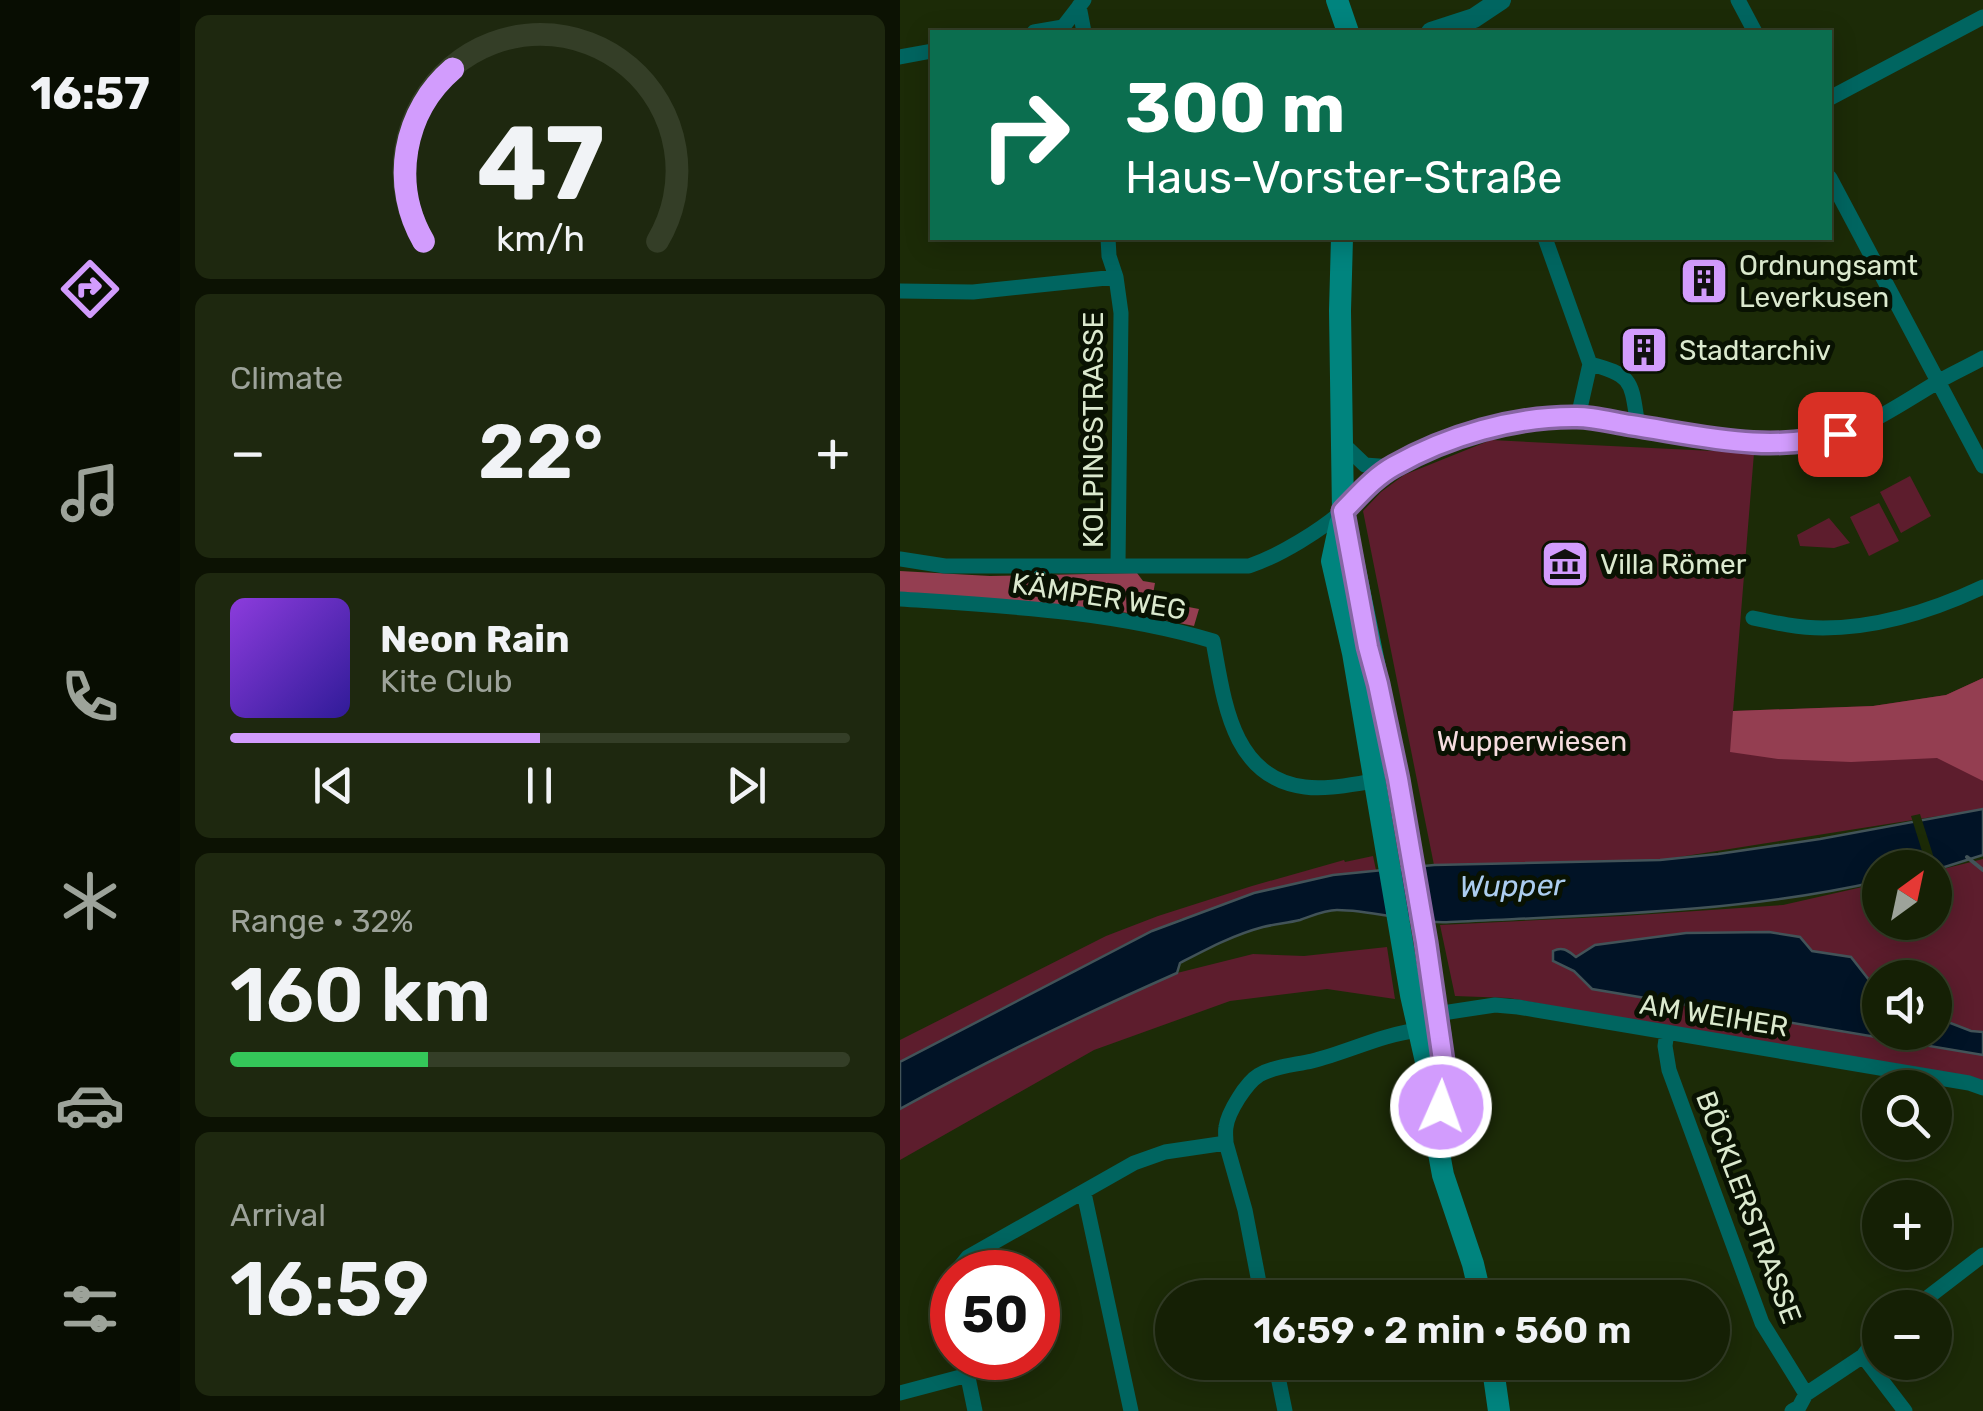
<!DOCTYPE html>
<html lang="en">
<head>
<meta charset="utf-8">
<style>
	:root { --surface:#152005; --page:#1e280f; --text:#f1f3f6; --muted:#9da39a; --line:#343e27; --accent:#d29cfd }
	body { margin:0; font-family:Rubik,sans-serif; background:var(--page); color:var(--text); height:100vh; display:flex; flex-direction:column; font-size:38px; white-space:nowrap }
	* { box-sizing:border-box; margin:0 }
	p { font-size:32px; color:var(--muted) }
	.icon { flex:none; width:55px; height:55px; fill:none; stroke:currentColor; stroke-width:2; stroke-linecap:round; stroke-linejoin:round }
	.map { position:relative; flex:1; overflow:hidden }
	.panel { display:flex; flex-direction:column; gap:15px; padding:15px; background:#0c1203; width:720px }
	.panel>* { flex:none }
	.top-card { position:absolute; left:30px; top:30px; width:902px; height:210px; border-radius:0px; box-shadow:0 5px 25px #0003,0 0 0 2px var(--line); background:#0b6e4f; color:#fff; overflow:hidden }
	.needle { width:65px; rotate:33deg }
	.buttons { position:absolute; left:962px; top:850px; display:grid; gap:20px }
	.buttons a { display:grid; place-items:center; width:90px; height:90px; border-radius:50%; background:var(--surface); box-shadow:0 5px 25px #0003,0 0 0 2px var(--line); font-size:50px }
	.speed { position:absolute; left:30px; top:1250px; display:flex; gap:20px; font-size:50px; font-weight:700; text-align:center }
	.speed>* { display:grid; place-content:center; width:130px; height:130px; border-radius:50%; background:var(--surface); box-shadow:0 5px 25px #0003,0 0 0 2px var(--line); line-height:1 }
	.speed .limit { border:15px solid #d22; background:#fff; color:#111 }
	.pin { position:absolute; display:grid; place-items:center; width:85px; height:85px; color:#fff; margin:-42px; border-radius:20px; box-shadow:0 5px 15px #0006 }
	.me { position:absolute; width:110px; margin:-55px; rotate:2deg; stroke-linejoin:round; filter:drop-shadow(0 0 8px #0008) }
	.turn { display:flex; align-items:center; gap:35px; height:210px; padding:0 30px; font-size:45px }
	.turn .icon { width:130px; height:130px; stroke-width:2.5 }
	.turn b { display:block; font-size:70px; line-height:85px }
	.big { font-size:75px; font-weight:600; line-height:1.1 }
	.panel .tile { flex:1; display:flex; flex-direction:column; justify-content:center; gap:15px; min-width:0; padding:0 35px; border-radius:15px; background:var(--page) }
	.panel .dial { align-items:center; gap:0 }
	.dial svg { height:260px; overflow:visible; fill:none; stroke:var(--line); stroke-width:7; stroke-linecap:round; text-anchor:middle }
	.dial text { fill:var(--text); stroke:none }
	.song { display:flex; align-items:center; gap:30px }
	.cover { width:120px; height:120px; border-radius:15px; background:linear-gradient(135deg,hsl(270 70% 55%),hsl(250 70% 35%)) }
	.played { height:10px; border-radius:5px; background:linear-gradient(90deg,var(--accent) 50%,var(--line) 50%) }
	.keys { display:flex; justify-content:space-around; direction:ltr }
	.heat { display:flex; justify-content:space-between; align-items:center; font-size:55px; direction:ltr }
	.charge { height:15px; border-radius:8px; background:linear-gradient(90deg,#34c759 32%,var(--line) 0) }
	.trip { position:absolute; left:255px; top:1280px; width:575px; height:100px; border-radius:50px; background:var(--surface); box-shadow:0 5px 25px #0003,0 0 0 2px var(--line); font-weight:600; line-height:100px; text-align:center }
	main { display:flex; flex:1; min-height:0 }
	.menu { display:flex; flex-direction:column; width:180px; justify-content:space-around; align-items:center; background:#080d02; color:var(--muted) }
	.menu .icon { width:70px; height:70px }
	.menu .current { color:var(--accent) }
	.menu b { font-size:45px; color:var(--text) }
	.map>svg:first-child { display:block }
</style>
</head>
<body>
<main>
<nav class="menu">
<b>16:57</b>
<svg class="icon current" aria-label="directions" viewBox="0 0 24 24"><path d="M12 3l9 9-9 9-9-9zM9 14v-3h6M13 9l2 2-2 2"/></svg>
<svg class="icon" aria-label="music" viewBox="0 0 24 24"><path d="M9 18V5l10-2v13"/><circle cx="6" cy="18" r="3"/><circle cx="16" cy="16" r="3"/></svg>
<svg class="icon" aria-label="phone" viewBox="0 0 24 24"><path d="M5 4h4l2 5-3 2q2 4 5 5l2-3 5 2v4C11 20 4 13 5 4z"/></svg>
<svg class="icon" aria-label="climate" viewBox="0 0 24 24"><path d="M12 3v18M4 7l16 10M4 17L20 7"/></svg>
<svg class="icon" aria-label="car" viewBox="0 0 24 24"><path d="M5 17H2v-5l4-1 3-4h7l3 4 3 1v5h-3M9 17h6M6 11h13"/><circle cx="7" cy="17" r="2"/><circle cx="17" cy="17" r="2"/></svg>
<svg class="icon" aria-label="filters" viewBox="0 0 24 24"><path d="M4 7h16M4 17h16"/><circle cx="9" cy="7" r="2"/><circle cx="15" cy="17" r="2"/></svg>
</nav>
<section class="panel">
<div class="tile dial"><svg viewBox="0 0 100 80">
<path d="M14 69A42 42 0 1 1 86 69"/>
<path d="M14 69A42 42 0 0 1 23 16" stroke="#d29cfd"/>
<text x="50" y="56" font-size="32" font-weight="700">47</text>
<text x="50" y="72" font-size="11">km/h</text>
</svg></div>
<div class="tile"><p>Climate</p>
<div class="heat"><a>−</a><b class="big">22°</b><a>+</a></div>
</div>
<div class="tile">
<div class="song"><i class="cover"></i><div><b>Neon Rain</b><p>Kite Club</p></div></div>
<div class="played"></div>
<div class="keys"><svg class="icon" aria-label="previous" viewBox="0 0 24 24"><path d="M18 5L8 12l10 7zM5 5v14"/></svg><svg class="icon" aria-label="pause" viewBox="0 0 24 24"><path d="M8 5v14M16 5v14"/></svg><svg class="icon" aria-label="next" viewBox="0 0 24 24"><path d="M6 5l10 7-10 7zM19 5v14"/></svg></div>
</div>
<div class="tile"><p>Range · 32%</p><b class="big">160 km</b><div class="charge"></div></div>
<div class="tile"><p>Arrival</p><b class="big">16:59</b></div>
</section>
<div class="map">
<svg width="1083" height="1411" viewBox="0 0 1083 1411">
	<rect width="100%" height="100%" fill="#1c2b07"/>
	<!-- green -->
	<path fill="#5d1d2d" fill-rule="evenodd" d="M591,440l263,13 -21,258 140,-5 73,-11 37,-17v131l-323,51 -226,5 -71,-354 18,-19 23,-17z
		M1010,476l21,40 -30,17 -21,-41z
		M979,503l20,38 -30,15 -19,-39z
		M929,518l21,25 -16,5 -34,-2 -3,-11z
		M473,856l3,14 -196,49 -57,26 -223,117v-22l206,-104 52,-20 94,-30 92,-26 1,2z
		M1083,859v221l-228,-37 -246,-45 -54,-2 -15,-71 183,-9 160,-11 97,-22v39h55v-51zM980,978h55v54h-55z
		M487,947l8,52 -68,-10 -97,12 -136,49 -194,110v-51l66,-36 86,-44 125,-56 76,-19 51,2z"/>
	<!-- forest -->
	<path fill="#943e51" d="M0,571l90,5 147,-3 6,8 12,2 -3,17 47,9 -5,17 -64,-13 -230,-20z
		M1083,678v103l-46,-23 -86,4 -73,-3 -48,-7 3,-41 140,-5 73,-11z"/>
	<!-- water -->
	<path fill="#011326" stroke="#425358" stroke-width="2.5" d="M1083,809v46l-48,15v-2h-55v13c-141,32 -286,34 -430,41 -38,2 -75,-12 -113,-12 -13,0 -25,6 -37,10 -12,3 -25,4 -37,7 -30,8 -56,22 -83,36l-3,10c-95,42 -187,86 -277,136v-47l252,-131 102,-38 79,-18 101,-10 226,-5 58,-6 102,-15z
		M869,932l31,5 12,14 39,6 29,37v38h55v-15l36,14 12,1v23l-391,-66 -18,-18 -21,-10v-10c10,-5 15,0 23,6l19,-12 91,-12z"/>
	<!-- pier -->
	<path fill="#1c2b07" d="M1020,814l19,60 -4,1v-7l-8,-1 -16,-51z"/>
	<g fill="none" stroke-linecap="round" stroke-linejoin="round">
		<!-- stream -->
		<path stroke="#425358" stroke-width="4" d="M1067,857l16,13"/>
		<!-- minor -->
		<path stroke="#006560" stroke-width="15" d="M838,0l17,32
			M179,6l5,26
			M134,32l29,-5 21,-27
			M0,57l32,-6
			M930,98l153,-81
			M930,178l153,288
			M208,238l1,18 7,21 5,36 -3,251
			M645,238l45,126 -12,53
			M0,291l73,1 143,-15
			M690,364c45,11 41,20 48,62
			M442,443l23,22 27,2
			M0,559l45,7h304c30,-10 73,-36 97,-58 15,-14 28,-30 45,-41 36,-22 80,-33 121,-44 98,-25 201,35 301,18 46,-7 84,-35 123,-58 15,-9 31,-16 47,-25
			M0,599c105,7 212,12 313,42 11,58 18,137 92,146 22,3 48,-3 70,-6
			M853,618c23,5 46,10 70,10 55,0 111,-18 160,-41
			M536,1014l59,-9 23,2 451,76 14,5
			M767,1032l-2,14 4,24 93,253 44,71
			M326,1143l19,67 17,88
			M184,1193l47,218
			M56,1272l12,-15 166,-94 31,-11 61,-9c0,-5 -1,-11 0,-16 2,-15 20,-44 33,-52 16,-9 36,-10 53,-14 36,-9 69,-26 106,-31
			M52,1282v15
			M1014,1308l69,-53
			M963,1356l42,55
			M64,1358l11,53
			M375,1362l10,49
			M0,1393l68,-18
			M892,1411l7,-4 7,-13 57,-38 17,-23"/>
		<!-- tertiary -->
		<path stroke="#006560" stroke-width="20" d="M531,32l43,-14 27,-18"/>
		<!-- secondary -->
		<path stroke="#00847e" stroke-width="22" d="M437,0l11,32
			M442,238l-2,73 3,200 60,294 38,233 2,53 -6,32
			M440,524l-8,37 21,92 58,342 20,89 6,39 1,25 5,27 30,89 8,34
			M592,1362l7,49"/>
	</g>
	<g fill="none" stroke-linecap="round" stroke-linejoin="round">
		<!-- route casing -->
		<g stroke="#8865a4" stroke-width="25">
			<path id="route" d="M541,1107l3,-40 -18,-125 -28,-163 -20,-95 -10,-37 -25,-136c16,-16 31,-34 51,-45 53,-30 121,-50 183,-49 17,0 35,5 53,8 72,11 138,29 210,9"/>
		</g>
		<!-- route -->
		<use href="#route" stroke="#d29cfd" stroke-width="18"/>
	</g>
	<!-- icons -->
	<defs>
		<g id="building-square" transform="scale(2.5)"><rect x="-9" y="-9" width="18" height="18" rx="4" fill="#d29cfd" stroke="#091202"/><path d="M-4-6H4V6H1V3H-1V6H-4ZM-2.5-4.3h1.7v1.8h-1.7ZM.8-4.3h1.7v1.8H.8ZM-2.5-1h1.7V.8h-1.7ZM.8-1h1.7V.8H.8Z" fill="#111"/></g>
		<g id="museum-square" transform="scale(2.5)"><rect x="-9" y="-9" width="18" height="18" rx="4" fill="#d29cfd" stroke="#091202"/><path d="M0-6L6-3V-2H-6V-3ZM-5-1h2V3h-2ZM-1-1h2V3h-2ZM3-1h2V3H3ZM-6 4H6V6H-6Z" fill="#111"/></g>
	</defs>
	<g fill-rule="evenodd">
		<use href="#building-square" x="804" y="281"/>
		<use href="#building-square" x="744" y="350"/>
		<use href="#museum-square" x="665" y="564"/>
	</g>
	<g text-anchor="middle" stroke-width="10" stroke-linejoin="round" paint-order="stroke">
		<!-- poi labels -->
		<g font-size="28" fill="#dbe9ce" stroke="#091202" text-anchor="start">
			<text x="839" y="275">Ordnungsamt<tspan x="839" dy="32">Leverkusen</tspan></text>
			<text x="779" y="360">Stadtarchiv</text>
			<text x="700" y="574">Villa Römer</text>
		</g>
		<!-- street labels -->
		<g font-size="28" fill="#dbe9ce" stroke="#091202">
			<text transform="translate(193 430) rotate(-90)" y="10">KOLPINGSTRASSE</text>
			<text transform="translate(199 596) rotate(9)" y="10">KÄMPER WEG</text>
			<text transform="translate(814 1015) rotate(9)" y="10">AM WEIHER</text>
			<text transform="translate(849 1207) rotate(69)" y="10">BÖCKLERSTRASSE</text>
		</g>
		<!-- park labels -->
		<g font-size="28" fill="#f6dcdf" stroke="#091202">
			<text x="632" y="751">Wupperwiesen</text>
		</g>
		<!-- water labels -->
		<g font-size="30" font-style="italic" fill="#accdef" stroke="#091202">
			<text transform="translate(612 886) rotate(-1)" y="10">Wupper</text>
		</g>
	</g>
</svg>
<div class="buttons">
<a><svg class="needle" viewBox="-14 -14 28 28"><path d="M0-13l5 13h-10z" fill="#e53935"/><path d="M0 13l5-13h-10z" fill="#9da39a"/></svg></a>
<a><svg class="icon" aria-label="sound" viewBox="0 0 24 24"><path d="M4 9h4l5-4v14l-5-4H4zM17 9q2 3 0 6"/></svg></a>
<a><svg class="icon" aria-label="search" viewBox="0 0 24 24"><circle cx="10" cy="10" r="6"/><path d="M15 15l6 6"/></svg></a>
<a>+</a>
<a>−</a>
</div>
<div class="speed"><div class="limit">50</div></div>
<div class="pin" style="left:940px;top:434px;background:#d93025"><svg class="icon" aria-label="arrive" viewBox="0 0 24 24"><path d="M6 21V4h12l-3 4 3 4H6"/></svg></div>
<svg class="me" style="left:541px;top:1107px" viewBox="-20 -20 40 40"><circle r="17" fill="#d29cfd" stroke="#fff" stroke-width="3"/><path d="M0-11L8 9 0 5-8 9z" fill="#fff"/></svg>
<div class="trip">16:59 · 2 min · 560 m</div>
<div class="top-card">
<div class="turn"><svg class="icon" aria-label="right" viewBox="0 0 24 24"><path d="M7 20v-9h11M14 6l5 5-5 5"/></svg><div><b>300 m</b>Haus-Vorster-Straße</div></div>
</div>
</div>
</main>
</body>
</html>
